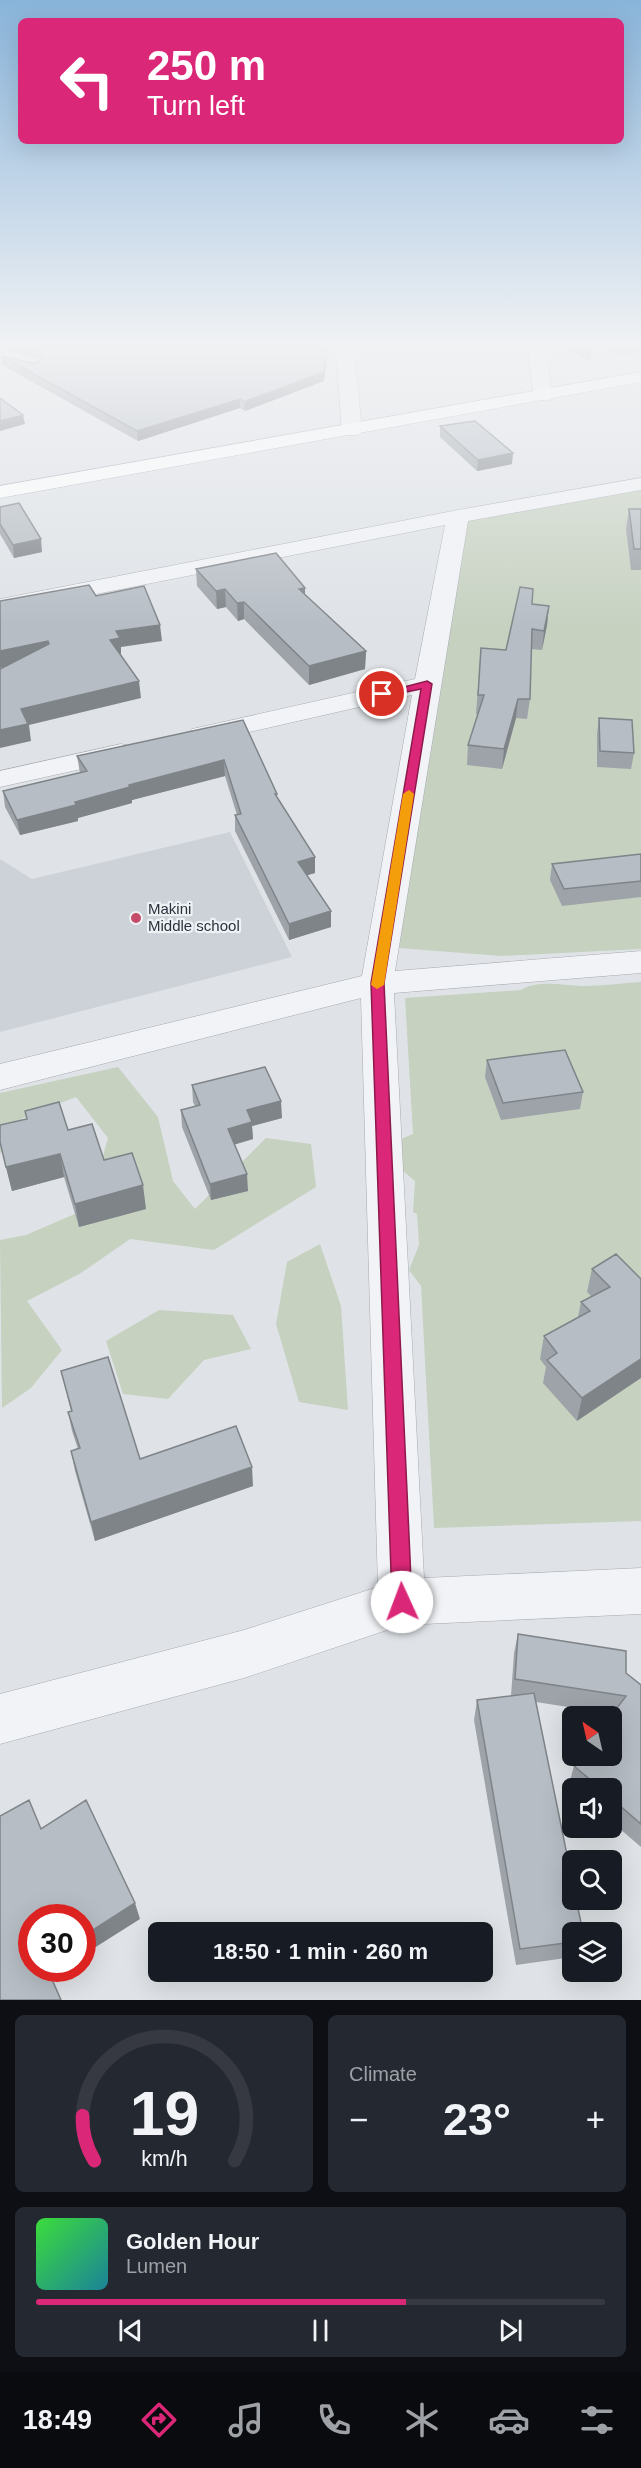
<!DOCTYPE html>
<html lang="en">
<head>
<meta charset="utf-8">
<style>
	:root { --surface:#171b24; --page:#242831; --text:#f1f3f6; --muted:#9ea1a6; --line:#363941; --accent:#db2777 }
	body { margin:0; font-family:Helvetica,sans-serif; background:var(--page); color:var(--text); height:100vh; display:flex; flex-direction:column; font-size:22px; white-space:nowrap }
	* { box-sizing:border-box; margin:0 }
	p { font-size:20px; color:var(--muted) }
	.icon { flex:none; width:33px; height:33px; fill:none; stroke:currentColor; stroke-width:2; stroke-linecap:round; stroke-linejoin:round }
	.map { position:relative; height:2000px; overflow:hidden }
	.sheet { display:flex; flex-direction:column; gap:15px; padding:15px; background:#0d0f14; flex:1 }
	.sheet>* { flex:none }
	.guide { position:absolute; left:18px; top:18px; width:606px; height:126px; border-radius:9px; box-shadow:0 6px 24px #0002; background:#db2777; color:#fff; overflow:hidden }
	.needle { width:39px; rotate:326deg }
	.controls { position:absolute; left:562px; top:1706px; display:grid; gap:12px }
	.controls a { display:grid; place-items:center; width:60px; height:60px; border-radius:9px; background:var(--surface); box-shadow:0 6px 24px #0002; font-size:30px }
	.speed { position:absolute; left:18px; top:1904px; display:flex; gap:12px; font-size:30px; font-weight:700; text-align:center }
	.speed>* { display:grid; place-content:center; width:78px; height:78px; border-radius:50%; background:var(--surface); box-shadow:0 6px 24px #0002; line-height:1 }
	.speed .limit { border:9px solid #d22; background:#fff; color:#111 }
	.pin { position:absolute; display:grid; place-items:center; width:51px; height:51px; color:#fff; margin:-26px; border:3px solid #fff; border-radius:50%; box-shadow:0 2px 6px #0007 }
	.me { position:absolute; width:66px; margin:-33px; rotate:358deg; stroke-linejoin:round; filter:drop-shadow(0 0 4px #0008) }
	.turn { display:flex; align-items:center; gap:21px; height:126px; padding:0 30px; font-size:27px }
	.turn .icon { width:78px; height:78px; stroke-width:2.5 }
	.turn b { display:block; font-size:42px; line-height:51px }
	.big { font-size:45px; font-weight:800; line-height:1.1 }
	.sheet .tile { flex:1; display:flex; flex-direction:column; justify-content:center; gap:9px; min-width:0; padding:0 21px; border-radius:9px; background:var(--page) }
	.sheet .dial { align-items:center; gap:0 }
	.dial svg { height:156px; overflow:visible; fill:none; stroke:var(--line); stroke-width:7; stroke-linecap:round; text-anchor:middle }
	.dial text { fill:var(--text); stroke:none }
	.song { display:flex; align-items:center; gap:18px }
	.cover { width:72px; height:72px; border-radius:9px; background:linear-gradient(135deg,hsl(120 70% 55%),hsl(190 70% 35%)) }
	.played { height:6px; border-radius:3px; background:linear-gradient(90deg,var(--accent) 65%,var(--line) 65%) }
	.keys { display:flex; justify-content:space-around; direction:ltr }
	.heat { display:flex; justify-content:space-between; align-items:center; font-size:33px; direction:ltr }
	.sheet .tiles { flex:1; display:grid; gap:15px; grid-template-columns:1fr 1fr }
	.tile:last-child { grid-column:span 2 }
	.trip { position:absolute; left:148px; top:1922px; width:345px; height:60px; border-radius:9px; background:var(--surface); box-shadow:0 6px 24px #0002; font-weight:800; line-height:60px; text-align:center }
	.menu { display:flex; height:96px; justify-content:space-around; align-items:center; background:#090b0e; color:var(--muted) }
	.menu .icon { width:42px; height:42px }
	.menu .on { color:var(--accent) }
	.menu b { font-size:27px; color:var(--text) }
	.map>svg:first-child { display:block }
</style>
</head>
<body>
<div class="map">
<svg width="641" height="2000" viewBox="0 0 641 2000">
	<rect width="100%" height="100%" fill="#dfe3e7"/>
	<!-- built -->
	<path fill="#cdd2d9" d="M230,832l62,125 -292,75v-173l32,20z"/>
	<!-- green -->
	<path fill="#c6d1c0" d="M641,488v461l-140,7 -102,-8 67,-430z
		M641,982v539l-207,7 -13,-242 -12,-16 10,-25 -2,-31 -4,-2 2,-31 -18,-15 4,-27 12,-5 -8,-136 116,-8c18,-11 42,-4 62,-4 19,0 39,-3 58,-4z
		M118,1067l40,50 15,64 22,28 71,-71 45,6 5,43 -102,63 -84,-11 -49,34 -54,28 35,49 -31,38 -29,20 -2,-168 26,-5 58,-25 13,-33 11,-39 -32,-41 -53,21 -23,36v-61z
		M320,1244l21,62 7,104 -49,-8 -23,-78 11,-62z
		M159,1310l74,5 18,34 -47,11 -36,39 -45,-5 -17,-53z"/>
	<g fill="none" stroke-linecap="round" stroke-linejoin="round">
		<!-- minor casing -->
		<g stroke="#a5aab1" stroke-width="1">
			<path id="minor" d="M336,348h18l8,83 -3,4h-14l-3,-4z
				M528,348h18l6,48 -2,4h-14l-2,-4z
				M641,478v12l-173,31 -73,450 246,-20v22l-247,20 30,585 217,-10v46l-239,11 -158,53 -244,66v-50l244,-64 134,-43 -17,-589 -361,92v-26l362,-88 50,-281 -211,48 -9,-2 -4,-6 4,-6 9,-2 214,-48 30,-154 -445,88v-14l458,-89z
				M121,744l10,2 4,6 -4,6 -131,29v-16z"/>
		</g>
		<!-- major casing -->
		<g stroke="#9fa8b2" stroke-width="1">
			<path id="major" d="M641,372v10l-641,116v-12z"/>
		</g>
		<!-- minor -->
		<use href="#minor" fill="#f1f3f6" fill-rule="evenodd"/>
		<!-- major -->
		<use href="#major" fill="#fff" fill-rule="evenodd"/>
	</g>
	<!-- wall -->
	<path fill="#9da3a9" d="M0,348h328l-4,33 -79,30 -5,-3 -102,33 -136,-76 -1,-9 31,7 6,-1 2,-2v-1l-40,-9z
		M565,348h24l2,6 -1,8z
		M603,348h38v5l-23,2z
		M440,426l72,38 -35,7 -37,-34z
		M0,507l42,45 -28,6 -14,-24z
		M629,509h12v61h-10l-5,-41z
		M196,569l170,82 -1,18 -56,16 -65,-66 -6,2 -12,-14 -9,2 -20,-23z
		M532,604l17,2 -2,19 -5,25 -11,-1 -1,50 -3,20 -11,-1 -14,51 -35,-4 1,-20 10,-31h-2l5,-66 25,2z
		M599,718l35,35 -3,16 -34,-2v-33z
		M243,720l34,77 38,60v16l-8,2 24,36v16l-42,13 -54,-109v-16h2l-12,-39 -93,24v3l-54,15v3l-58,14 -15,-28 -2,-16 77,-18 -3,-17z
		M641,854v43l-79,9 -12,-26 2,-16z
		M487,1060l96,32 -3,17 -79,11 -16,-43z
		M192,1085l90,33 -30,8 1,13 -18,5 13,47 -37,9 -29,-73 -1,-17 14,-4 -2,-4z
		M0,1125l68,5 36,30 42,49 -67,18 -15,-50 -52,14 -12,-47z
		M592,1269l49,10 -64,142 -34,-38 3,-16 -6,-8 4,-23 34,-19 3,-15 11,-5 -5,-5z
		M61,1371l79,88 113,27 -158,55 -20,-70 -4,-20 7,-2 -6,-18 -4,-19 3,-1z
		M518,1634l108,39 15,12v162l-29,-25v-34h-38l-5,-4 5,-18 39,-52 -77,-12 37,230v25l-57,8 -42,-245 3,-20 34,-4 3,-43z"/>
	<!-- shaded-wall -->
	<path fill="#7f8489" d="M327,348h1l-4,33 -79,30 -1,-9z
		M240,399v9l-102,33 -1,-10z
		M23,415l2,9 -25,7v-10z
		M513,453l-1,11 -35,7 1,-11z
		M41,539l1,13 -28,6 -1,-13z
		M305,588v18l-6,-17z
		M225,589l1,18 -9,2 -1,-18z
		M244,602v17l-6,2 -1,-18z
		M549,606l-2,19 -5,25 2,-19z
		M160,625l2,16 -41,6v7l-10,2 -1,-16 6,-9z
		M48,641l3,16 -51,11v-17z
		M366,651l-1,18 -56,16v-19z
		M139,681l2,17 -112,27 2,16 -31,7v-18l21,-21z
		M518,699l-2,19 -14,51 2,-20z
		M224,760l1,16 -93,24v3l-54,15v3l-58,14 -3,-15 112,-35z
		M315,857v16l-17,5v-16z
		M331,911v16l-42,13v-16z
		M281,1101l1,17 -30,8 1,13 -23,7 -2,-17 19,-19z
		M60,1154l4,23 -52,14 -6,-24z
		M247,1174l1,17 -37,9 -1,-16z
		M143,1185l3,24 -67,18 -4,-23z
		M641,1359v19l-64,43 5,-23z
		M252,1467l1,19 -158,55 -4,-19z
		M135,1903l5,16 -49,31 1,4 -10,6v-19l3,-6z
		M47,1968h24l-19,12z"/>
	<!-- building -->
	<path fill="#b6bdc4" stroke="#7f8489" stroke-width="1.5" d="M31,348h296l-3,24 -80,30 -4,-3 -103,32 -136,-75 31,7 6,-1 5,-5 -5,-7z
		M581,348h8l2,6z
		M0,398l23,17 -23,6z
		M475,421l38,32 -35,7 -38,-34z
		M19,503l22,36 -28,6 -13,-21v-17z
		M629,509h12v40h-7z
		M276,553l29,35 -6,1 67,62 -57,15 -65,-64 -7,1 -12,-14 -9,2 -20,-22z
		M89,585l7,11 48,-10 16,39 -44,6 4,7 -10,2 29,41 -118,28 7,15 -28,6v-61l49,-25 -1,-3 -48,10v-50z
		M520,587l13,2 -1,15 17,2 -5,25 -12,-2 -2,70h-12l-14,50 -36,-4 16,-50h-6l3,-47 25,2z
		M599,718l33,2 2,33 -34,-2z
		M243,720l34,74h-2l40,63 -17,5 33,49 -42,13 -54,-109 6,-1 -17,-54 -95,25 1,2 -55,15 1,3 -59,15 -14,-29 84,-20 -10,-15z
		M641,854v27l-77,8 -12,-25z
		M565,1050l18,42 -80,11 -16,-43z
		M265,1067l16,34 -34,9 5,12 -24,7 19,45 -37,10 -29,-74 19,-5 -8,-20z
		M59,1102l9,28 24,-6 12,36 28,-7 11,32 -68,19 -15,-50 -54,13 -6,-25v-17l27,-6 -2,-8z
		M616,1254l25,25v80l-59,39 -35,-38 10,-7 -13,-17 46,-25 -9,-9 29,-15 -18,-18z
		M108,1357l32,102 96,-33 16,41 -161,55 -20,-71 9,-3 -12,-36 4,-1 -11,-40z
		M518,1634l108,17v22l15,12v139l-29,-25v-11h-12l-26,-22 8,-11h30v-39h-1l15,-20 -111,-17z
		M534,1693l39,191v15h3l7,33h-10v10l-53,7 -43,-249z
		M29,1800l12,29 45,-29 49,103 -50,32 2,4 -5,2v-24h-50v51h15l14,32h-61v-184z"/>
	<!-- sky -->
	<linearGradient id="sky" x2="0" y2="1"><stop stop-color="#89b4da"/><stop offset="0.55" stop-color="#f1f2f4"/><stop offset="1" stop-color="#f1f2f4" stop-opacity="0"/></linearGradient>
	<rect width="641" height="628" fill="url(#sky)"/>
	<!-- route -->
	<path fill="#db2777" stroke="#8e194d" stroke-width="1.5" d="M427,681l5,3 -48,299 28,619 -3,7 -7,2 -7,-2 -3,-7 -21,-619 50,-294 -39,8 -5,-3z"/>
	<!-- slow -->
	<path fill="#f59e0b" d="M409,790l5,4 -30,191 -7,4 -6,-4 32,-191z"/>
	<!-- markers -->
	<circle fill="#c54b69" stroke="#eef2f5" stroke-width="2" cx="136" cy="918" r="6"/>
	<g text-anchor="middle" stroke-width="4.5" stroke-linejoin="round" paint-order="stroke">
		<!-- poi labels -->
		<g font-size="15" fill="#29323d" stroke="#eef2f5" text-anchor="start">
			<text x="148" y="914">Makini<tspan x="148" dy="17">Middle school</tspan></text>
		</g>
	</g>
</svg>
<div class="controls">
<a><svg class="needle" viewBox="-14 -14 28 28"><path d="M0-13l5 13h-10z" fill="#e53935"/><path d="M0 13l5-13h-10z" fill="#9ea1a6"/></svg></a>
<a><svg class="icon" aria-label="sound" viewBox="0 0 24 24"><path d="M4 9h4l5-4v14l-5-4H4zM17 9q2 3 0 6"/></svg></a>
<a><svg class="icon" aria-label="search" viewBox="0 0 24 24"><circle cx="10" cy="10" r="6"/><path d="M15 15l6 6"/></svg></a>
<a><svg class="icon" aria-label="layers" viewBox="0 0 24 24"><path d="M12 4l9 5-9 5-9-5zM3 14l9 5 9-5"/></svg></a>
</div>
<div class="speed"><div class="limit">30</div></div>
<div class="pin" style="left:382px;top:694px;background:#d93025"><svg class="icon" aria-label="arrive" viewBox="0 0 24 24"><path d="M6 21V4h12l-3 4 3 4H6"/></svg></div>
<svg class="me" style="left:402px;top:1602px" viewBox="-20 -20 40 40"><circle r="19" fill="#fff"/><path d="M0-13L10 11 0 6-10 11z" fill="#db2777"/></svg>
<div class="trip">18:50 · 1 min · 260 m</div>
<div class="guide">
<div class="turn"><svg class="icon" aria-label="left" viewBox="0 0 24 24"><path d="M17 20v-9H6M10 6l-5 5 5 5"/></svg><div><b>250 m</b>Turn left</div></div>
</div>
</div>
<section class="sheet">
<div class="tiles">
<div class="tile dial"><svg viewBox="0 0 100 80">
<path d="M14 69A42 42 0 1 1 86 69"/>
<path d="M14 69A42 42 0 0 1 8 46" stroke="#db2777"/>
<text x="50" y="56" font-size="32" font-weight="700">19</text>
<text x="50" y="72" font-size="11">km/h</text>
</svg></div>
<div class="tile"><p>Climate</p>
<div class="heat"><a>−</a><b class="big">23°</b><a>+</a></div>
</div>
<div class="tile">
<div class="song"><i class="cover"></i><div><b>Golden Hour</b><p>Lumen</p></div></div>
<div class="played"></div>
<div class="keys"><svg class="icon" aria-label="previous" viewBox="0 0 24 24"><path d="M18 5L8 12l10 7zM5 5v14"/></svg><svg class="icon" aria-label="pause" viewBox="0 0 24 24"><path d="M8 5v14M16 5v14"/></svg><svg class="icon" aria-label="next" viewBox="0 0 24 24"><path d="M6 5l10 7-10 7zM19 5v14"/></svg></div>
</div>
</div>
</section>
<nav class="menu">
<b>18:49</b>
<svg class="icon on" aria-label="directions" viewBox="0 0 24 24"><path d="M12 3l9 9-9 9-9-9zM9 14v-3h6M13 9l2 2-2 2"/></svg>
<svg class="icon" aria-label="music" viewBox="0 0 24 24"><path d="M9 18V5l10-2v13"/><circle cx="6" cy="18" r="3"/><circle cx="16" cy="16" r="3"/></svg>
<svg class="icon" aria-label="phone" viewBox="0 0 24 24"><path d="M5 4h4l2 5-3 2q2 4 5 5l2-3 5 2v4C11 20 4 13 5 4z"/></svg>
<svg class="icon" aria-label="climate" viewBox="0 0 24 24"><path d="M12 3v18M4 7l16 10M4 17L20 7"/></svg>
<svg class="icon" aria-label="car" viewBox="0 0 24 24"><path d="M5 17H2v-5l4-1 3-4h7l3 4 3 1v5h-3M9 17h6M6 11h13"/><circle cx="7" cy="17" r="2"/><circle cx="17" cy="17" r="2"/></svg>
<svg class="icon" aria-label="filters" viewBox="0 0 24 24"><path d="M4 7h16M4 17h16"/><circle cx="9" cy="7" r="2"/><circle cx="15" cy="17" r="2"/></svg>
</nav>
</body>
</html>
